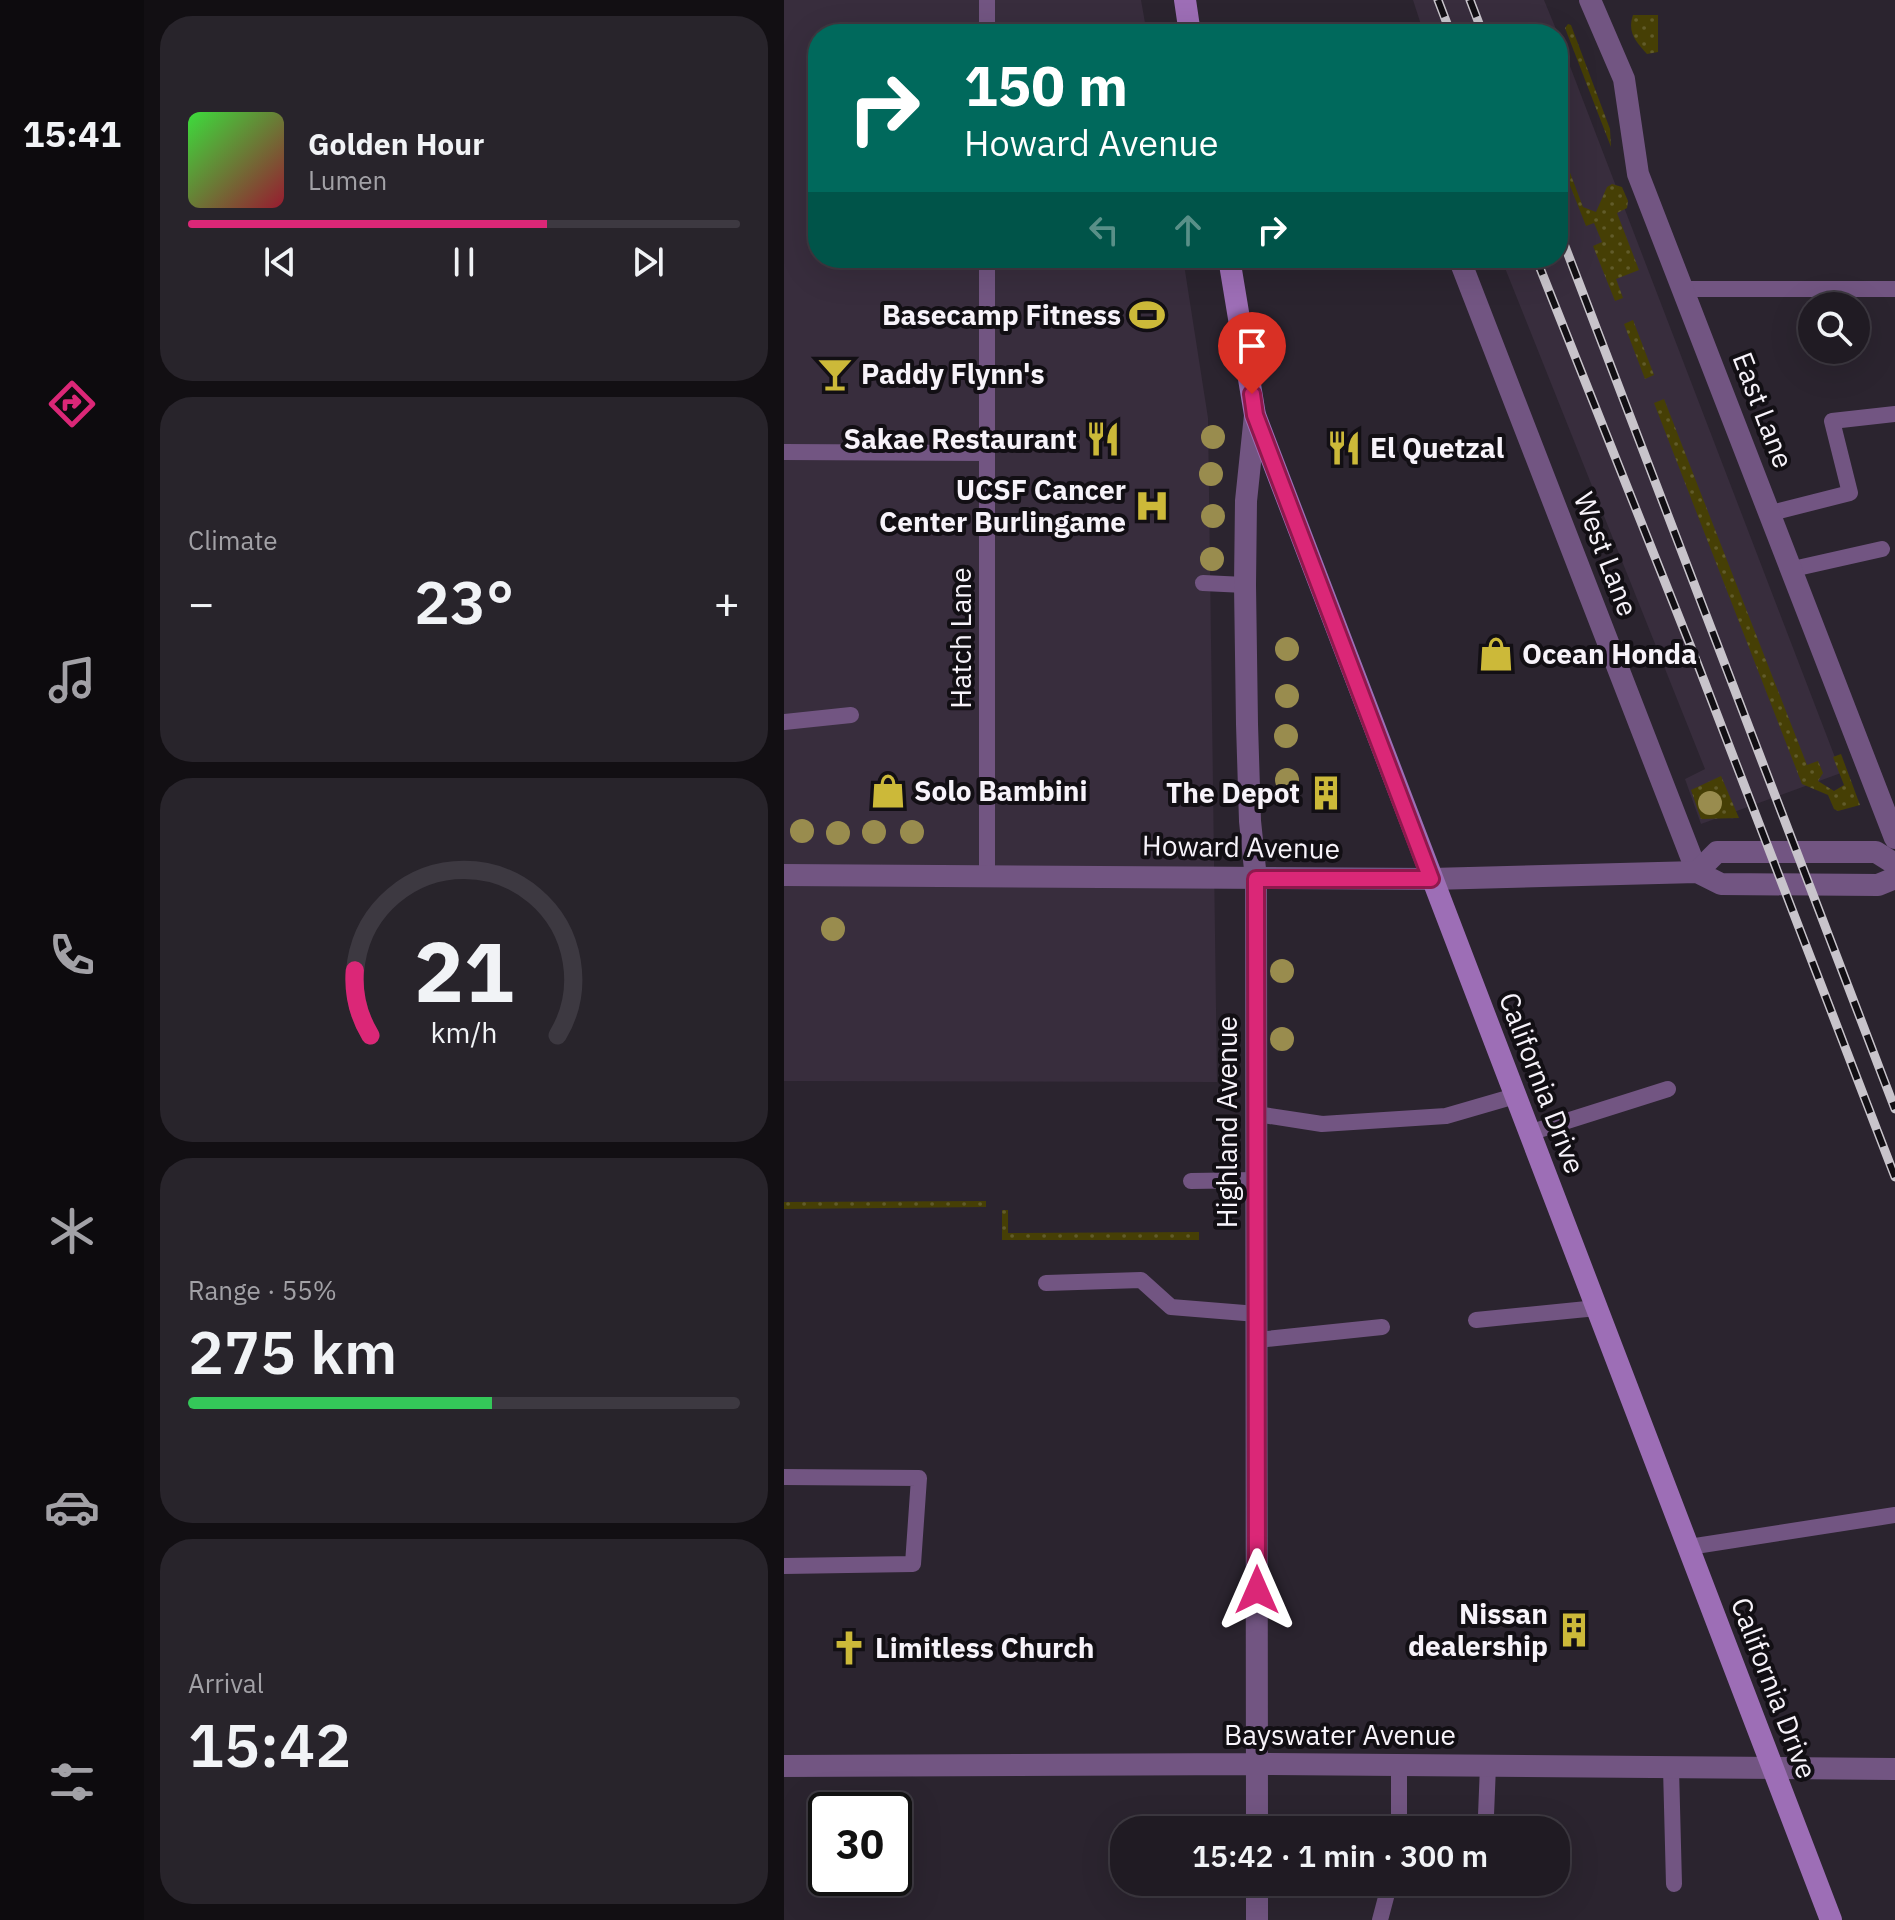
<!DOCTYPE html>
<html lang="en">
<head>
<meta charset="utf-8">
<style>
	:root { --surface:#201b23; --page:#28242b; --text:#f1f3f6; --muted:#a2a1a6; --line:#3d3941; --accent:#db2777 }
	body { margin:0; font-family:"IBM Plex Sans",sans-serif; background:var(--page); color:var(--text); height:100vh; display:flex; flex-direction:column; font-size:30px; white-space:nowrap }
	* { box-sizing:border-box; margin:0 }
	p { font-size:26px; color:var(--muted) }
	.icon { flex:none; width:44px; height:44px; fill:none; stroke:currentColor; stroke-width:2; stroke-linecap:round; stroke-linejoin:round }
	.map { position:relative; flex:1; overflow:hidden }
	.sheet { display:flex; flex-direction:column; gap:16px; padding:16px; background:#120f13; width:640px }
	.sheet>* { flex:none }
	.banner { position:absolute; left:24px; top:24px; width:760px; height:244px; border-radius:32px; box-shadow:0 8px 32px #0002,0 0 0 2px var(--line); background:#00695c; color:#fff; overflow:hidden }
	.controls { position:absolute; left:1014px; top:292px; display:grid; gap:16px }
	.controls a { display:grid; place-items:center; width:72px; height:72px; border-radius:50%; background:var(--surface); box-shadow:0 8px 32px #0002,0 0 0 2px var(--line); font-size:40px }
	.speed { position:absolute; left:24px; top:1792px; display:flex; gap:16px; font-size:40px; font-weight:700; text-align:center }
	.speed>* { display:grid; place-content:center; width:104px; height:104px; border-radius:50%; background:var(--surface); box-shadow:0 8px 32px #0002,0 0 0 2px var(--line); line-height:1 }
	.speed .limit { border:4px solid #111; border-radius:12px; background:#fff; color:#111 }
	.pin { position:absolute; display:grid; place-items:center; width:68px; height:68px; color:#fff; margin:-82px -34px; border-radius:50% 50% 50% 0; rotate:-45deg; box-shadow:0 0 8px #0007 }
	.pin .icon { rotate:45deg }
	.me { position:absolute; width:88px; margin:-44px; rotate:0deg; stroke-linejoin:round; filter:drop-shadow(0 0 6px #0008) }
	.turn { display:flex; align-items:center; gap:28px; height:168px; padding:0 24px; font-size:36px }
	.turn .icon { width:104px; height:104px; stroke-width:2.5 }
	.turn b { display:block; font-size:56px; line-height:68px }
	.lanes { display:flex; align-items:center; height:76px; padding:0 24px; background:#0003; justify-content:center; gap:40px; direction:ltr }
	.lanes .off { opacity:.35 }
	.big { font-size:60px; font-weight:600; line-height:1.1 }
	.sheet .widget { flex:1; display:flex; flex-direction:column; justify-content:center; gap:12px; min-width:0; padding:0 28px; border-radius:32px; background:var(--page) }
	.sheet .dial { align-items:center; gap:0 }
	.dial svg { height:208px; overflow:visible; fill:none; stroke:var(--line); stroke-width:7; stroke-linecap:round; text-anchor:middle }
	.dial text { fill:var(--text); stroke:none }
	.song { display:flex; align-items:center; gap:24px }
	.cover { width:96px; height:96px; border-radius:12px; background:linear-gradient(135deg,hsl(120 70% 55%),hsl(350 70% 35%)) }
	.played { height:8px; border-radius:4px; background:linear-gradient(90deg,var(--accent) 65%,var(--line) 65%) }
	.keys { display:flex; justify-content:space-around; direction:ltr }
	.heat { display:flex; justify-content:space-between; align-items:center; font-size:44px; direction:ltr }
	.charge { height:12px; border-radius:6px; background:linear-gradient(90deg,#34c759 55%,var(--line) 0) }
	.trip { position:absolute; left:326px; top:1816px; width:460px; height:80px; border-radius:32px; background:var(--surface); box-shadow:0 8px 32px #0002,0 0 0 2px var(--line); font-weight:600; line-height:80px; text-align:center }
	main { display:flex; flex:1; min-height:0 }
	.dock { display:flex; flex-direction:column; width:144px; justify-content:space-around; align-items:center; background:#0d0b0e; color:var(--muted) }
	.dock .icon { width:56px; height:56px }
	.dock .on { color:var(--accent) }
	.dock b { font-size:36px; color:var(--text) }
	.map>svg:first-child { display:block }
</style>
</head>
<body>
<main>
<nav class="dock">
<b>15:41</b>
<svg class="icon on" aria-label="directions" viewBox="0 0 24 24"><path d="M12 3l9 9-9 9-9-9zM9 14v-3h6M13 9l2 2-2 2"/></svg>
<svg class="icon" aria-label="music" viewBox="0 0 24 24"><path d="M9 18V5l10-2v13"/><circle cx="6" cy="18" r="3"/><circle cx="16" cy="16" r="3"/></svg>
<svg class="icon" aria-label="phone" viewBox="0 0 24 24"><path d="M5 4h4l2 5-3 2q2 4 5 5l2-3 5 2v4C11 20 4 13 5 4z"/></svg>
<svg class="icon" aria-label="climate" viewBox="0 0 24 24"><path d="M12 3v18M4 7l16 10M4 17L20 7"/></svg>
<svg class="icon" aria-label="car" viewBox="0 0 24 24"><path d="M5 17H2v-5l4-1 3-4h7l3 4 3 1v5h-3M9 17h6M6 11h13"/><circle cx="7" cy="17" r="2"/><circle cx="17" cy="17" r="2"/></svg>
<svg class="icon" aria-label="filters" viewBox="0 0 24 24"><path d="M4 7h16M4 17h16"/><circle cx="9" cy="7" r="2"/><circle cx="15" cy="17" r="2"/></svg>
</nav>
<section class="sheet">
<div class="widget">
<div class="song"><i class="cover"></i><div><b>Golden Hour</b><p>Lumen</p></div></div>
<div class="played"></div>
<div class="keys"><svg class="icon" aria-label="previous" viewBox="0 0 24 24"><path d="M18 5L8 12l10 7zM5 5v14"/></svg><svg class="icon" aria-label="pause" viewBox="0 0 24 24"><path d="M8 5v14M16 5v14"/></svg><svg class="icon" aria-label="next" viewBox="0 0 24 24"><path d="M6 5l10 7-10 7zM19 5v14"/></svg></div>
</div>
<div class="widget"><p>Climate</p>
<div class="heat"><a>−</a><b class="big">23°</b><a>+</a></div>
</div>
<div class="widget dial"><svg viewBox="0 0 100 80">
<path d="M14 69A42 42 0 1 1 86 69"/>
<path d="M14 69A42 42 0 0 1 8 44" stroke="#db2777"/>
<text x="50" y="56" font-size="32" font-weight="700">21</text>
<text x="50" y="72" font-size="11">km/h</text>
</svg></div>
<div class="widget"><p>Range · 55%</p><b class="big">275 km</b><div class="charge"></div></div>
<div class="widget"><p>Arrival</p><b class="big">15:42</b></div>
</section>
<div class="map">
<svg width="1111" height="1920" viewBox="0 0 1111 1920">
	<defs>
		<pattern id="garden-dots" width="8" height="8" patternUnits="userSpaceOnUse" patternTransform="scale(2)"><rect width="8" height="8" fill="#463f05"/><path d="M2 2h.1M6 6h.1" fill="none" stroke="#615b2a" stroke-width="1.8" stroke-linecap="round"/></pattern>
	</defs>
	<rect width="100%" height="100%" fill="#2b242f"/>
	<!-- built -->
	<path fill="#382d3d" d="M0,0h357l6,34h-329v224h365l25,160 9,664 -433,-1z
		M629,0h131l14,34h-134z
		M774,35l283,738 -140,51 -16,-45 20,-10 -204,-511h57z"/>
	<!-- garden -->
	<path fill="url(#garden-dots)" d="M849,15h25v37l-11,2c-11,-13 -20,-21 -14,-39z
		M784,24l3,1 39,104 1,18 -46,-119z
		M774,141l25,66 13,5 11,-25 5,-3 10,3 6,14 -1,7 -10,5 22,57 -23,9 7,19 -8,3 -22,-55 9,-4 -8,-19 -8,3 -28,-71z
		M849,320l21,55 -9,4 -21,-55z
		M880,399l143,366 11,-4 5,12 -5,8 16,10 10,-6 -11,-28 8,-3 19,51 -22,6 -4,-2 -6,-14 -26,-11 -148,-381z
		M937,776l18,42 -38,1 -10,-29z
		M202,1201v6l-202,2v-7z
		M218,1210h6v23l191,-1v8h-197z"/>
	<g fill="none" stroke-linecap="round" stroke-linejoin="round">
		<!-- service -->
		<path stroke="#725582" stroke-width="16" d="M203,34v-34
			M203,258v616
			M900,289h211
			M0,452l203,1
			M987,513l79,-20 -18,-72 63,-7
			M1009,569l89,-20
			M419,583l42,2
			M0,722l67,-7
			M473,1114l65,10 124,-8 69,-20
			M745,1133l139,-44
			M407,1181l65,-1
			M262,1283l95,-3 30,27 86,7
			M692,1320l121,-12
			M473,1340l125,-13
			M0,1477l135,1 -6,86 -129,2
			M905,1547l206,-32
			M887,1768l3,116
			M702,1815l2,-49
			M615,1830v-65
			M596,1920l10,-38"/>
		<!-- minor -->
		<path stroke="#725582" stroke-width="22" d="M675,258l238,614
			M471,415l-9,86 -1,84 2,139 3,97 6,58 1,951
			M0,1766l473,-2 638,5
			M473,1920v-38"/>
		<!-- tertiary -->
		<path stroke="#725582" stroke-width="22" d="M806,0l34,79 14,95 257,664
			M913,872l20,-20h159l19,12
			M0,875l647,4 266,-7 24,12 157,1 17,-7"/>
		<!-- secondary -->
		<path stroke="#9d6eb6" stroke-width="22" d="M401,0l5,34
			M445,258l26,157 576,1505"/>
		<!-- rail casing -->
		<g stroke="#c8c4cb" stroke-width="9">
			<path id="rail" d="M654,0l13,34
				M686,0l13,34
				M774,228l337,881
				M752,258l162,407 197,512"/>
		</g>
		<!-- rail -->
		<use href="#rail" stroke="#120f14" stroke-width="6" stroke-dasharray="18" stroke-linecap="butt"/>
	</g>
	<!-- trees -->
	<g fill="#998c4e">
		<circle cx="429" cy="437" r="12"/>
		<circle cx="427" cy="474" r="12"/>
		<circle cx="429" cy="516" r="12"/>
		<circle cx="428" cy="559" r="12"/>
		<circle cx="503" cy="649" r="12"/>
		<circle cx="503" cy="696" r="12"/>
		<circle cx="502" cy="736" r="12"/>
		<circle cx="503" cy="780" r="12"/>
		<circle cx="926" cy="803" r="12"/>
		<circle cx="18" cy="831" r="12"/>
		<circle cx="90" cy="832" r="12"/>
		<circle cx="128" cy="832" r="12"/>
		<circle cx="54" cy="833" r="12"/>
		<circle cx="49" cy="929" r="12"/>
		<circle cx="498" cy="971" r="12"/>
		<circle cx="498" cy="1039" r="12"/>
	</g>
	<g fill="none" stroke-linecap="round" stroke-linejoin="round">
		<!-- route casing -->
		<g stroke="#8e194d" stroke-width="20">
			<path id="route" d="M468,394l3,21 176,464h-175l1,711"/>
		</g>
		<!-- route -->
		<use href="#route" stroke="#db2777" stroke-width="14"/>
	</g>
	<!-- icons -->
	<defs>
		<g id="stadium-bare" transform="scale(2.76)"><path d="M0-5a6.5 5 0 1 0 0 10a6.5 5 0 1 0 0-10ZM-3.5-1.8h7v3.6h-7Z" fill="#ccb939" stroke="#120f14" stroke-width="2.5" paint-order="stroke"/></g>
		<g id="bar-bare" transform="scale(2.76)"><path d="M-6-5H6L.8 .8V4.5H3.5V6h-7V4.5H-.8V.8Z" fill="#ccb939" stroke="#120f14" stroke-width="2.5" paint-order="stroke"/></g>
		<g id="restaurant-bare" transform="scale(2.76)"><path d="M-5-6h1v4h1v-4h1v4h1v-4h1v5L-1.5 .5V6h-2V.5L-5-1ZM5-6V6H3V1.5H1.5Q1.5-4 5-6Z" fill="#ccb939" stroke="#120f14" stroke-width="2.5" paint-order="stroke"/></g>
		<g id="hospital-bare" transform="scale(2.76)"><path d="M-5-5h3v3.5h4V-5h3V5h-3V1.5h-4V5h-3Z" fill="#ccb939" stroke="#120f14" stroke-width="2.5" paint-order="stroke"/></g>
		<g id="shop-bare" transform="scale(2.76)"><path d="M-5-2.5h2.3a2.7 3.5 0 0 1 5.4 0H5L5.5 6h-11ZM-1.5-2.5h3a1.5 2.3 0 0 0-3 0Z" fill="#ccb939" stroke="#120f14" stroke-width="2.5" paint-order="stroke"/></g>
		<g id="building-bare" transform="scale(2.76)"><path d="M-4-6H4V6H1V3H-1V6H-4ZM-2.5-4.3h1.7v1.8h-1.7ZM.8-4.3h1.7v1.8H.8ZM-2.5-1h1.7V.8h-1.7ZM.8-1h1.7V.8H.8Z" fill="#ccb939" stroke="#120f14" stroke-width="2.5" paint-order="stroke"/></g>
		<g id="church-bare" transform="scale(2.76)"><path d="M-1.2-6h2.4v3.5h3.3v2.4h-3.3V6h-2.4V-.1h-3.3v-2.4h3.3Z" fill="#ccb939" stroke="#120f14" stroke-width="2.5" paint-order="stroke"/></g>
	</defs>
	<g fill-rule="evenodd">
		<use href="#stadium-bare" x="363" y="315"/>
		<use href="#bar-bare" x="51" y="374"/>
		<use href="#restaurant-bare" x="319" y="439"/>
		<use href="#restaurant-bare" x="560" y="448"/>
		<use href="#hospital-bare" x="368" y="506"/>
		<use href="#shop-bare" x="712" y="654"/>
		<use href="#shop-bare" x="104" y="791"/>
		<use href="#building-bare" x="542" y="793"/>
		<use href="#building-bare" x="790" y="1630"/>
		<use href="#church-bare" x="65" y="1648"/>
	</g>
	<g text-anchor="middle" stroke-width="8" stroke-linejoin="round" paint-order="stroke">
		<!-- poi labels -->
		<g font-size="28" font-weight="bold" fill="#f7f3fa" stroke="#120f14" text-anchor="end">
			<text x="337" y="325">Basecamp Fitness</text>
			<text x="77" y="384" text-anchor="start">Paddy Flynn's</text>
			<text x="293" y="449">Sakae Restaurant</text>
			<text x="586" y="458" text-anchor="start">El Quetzal</text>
			<text x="342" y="500">UCSF Cancer<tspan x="342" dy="32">Center Burlingame</tspan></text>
			<text x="738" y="664" text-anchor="start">Ocean Honda</text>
			<text x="130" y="801" text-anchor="start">Solo Bambini</text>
			<text x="516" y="803">The Depot</text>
			<text x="764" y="1624">Nissan<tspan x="764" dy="32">dealership</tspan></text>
			<text x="91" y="1658" text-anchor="start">Limitless Church</text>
		</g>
		<!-- street labels -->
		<g font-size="28" fill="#f7f3fa" stroke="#120f14">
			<text transform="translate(979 410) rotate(69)" y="10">East Lane</text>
			<text transform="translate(822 554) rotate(69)" y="10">West Lane</text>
			<text transform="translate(177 638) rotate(-90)" y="10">Hatch Lane</text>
			<text transform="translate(457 847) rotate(1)" y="10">Howard Avenue</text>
			<text transform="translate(758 1083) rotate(69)" y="10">California Drive</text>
			<text transform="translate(443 1122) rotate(-90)" y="10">Highland Avenue</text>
			<text transform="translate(990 1688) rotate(69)" y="10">California Drive</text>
			<text x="556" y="1745">Bayswater Avenue</text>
		</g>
	</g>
</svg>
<div class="controls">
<a><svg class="icon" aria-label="search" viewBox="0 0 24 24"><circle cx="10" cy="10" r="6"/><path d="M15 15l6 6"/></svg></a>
</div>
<div class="speed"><div class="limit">30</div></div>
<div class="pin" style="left:468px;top:394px;background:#d93025"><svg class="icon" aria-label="arrive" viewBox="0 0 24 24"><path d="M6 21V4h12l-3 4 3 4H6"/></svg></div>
<svg class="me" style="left:473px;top:1590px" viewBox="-20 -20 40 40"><path d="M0-17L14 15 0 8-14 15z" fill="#db2777" stroke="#fff" stroke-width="4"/></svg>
<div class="trip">15:42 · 1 min · 300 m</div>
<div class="banner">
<div class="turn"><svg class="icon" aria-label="right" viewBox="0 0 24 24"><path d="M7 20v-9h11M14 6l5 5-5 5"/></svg><div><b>150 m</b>Howard Avenue</div></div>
<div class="lanes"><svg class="icon off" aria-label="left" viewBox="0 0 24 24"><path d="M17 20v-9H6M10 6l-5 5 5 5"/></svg><svg class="icon off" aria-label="ahead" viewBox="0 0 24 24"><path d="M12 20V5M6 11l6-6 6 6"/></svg><svg class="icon" aria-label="right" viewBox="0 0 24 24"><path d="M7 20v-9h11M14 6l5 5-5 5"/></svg></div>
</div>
</div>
</main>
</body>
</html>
